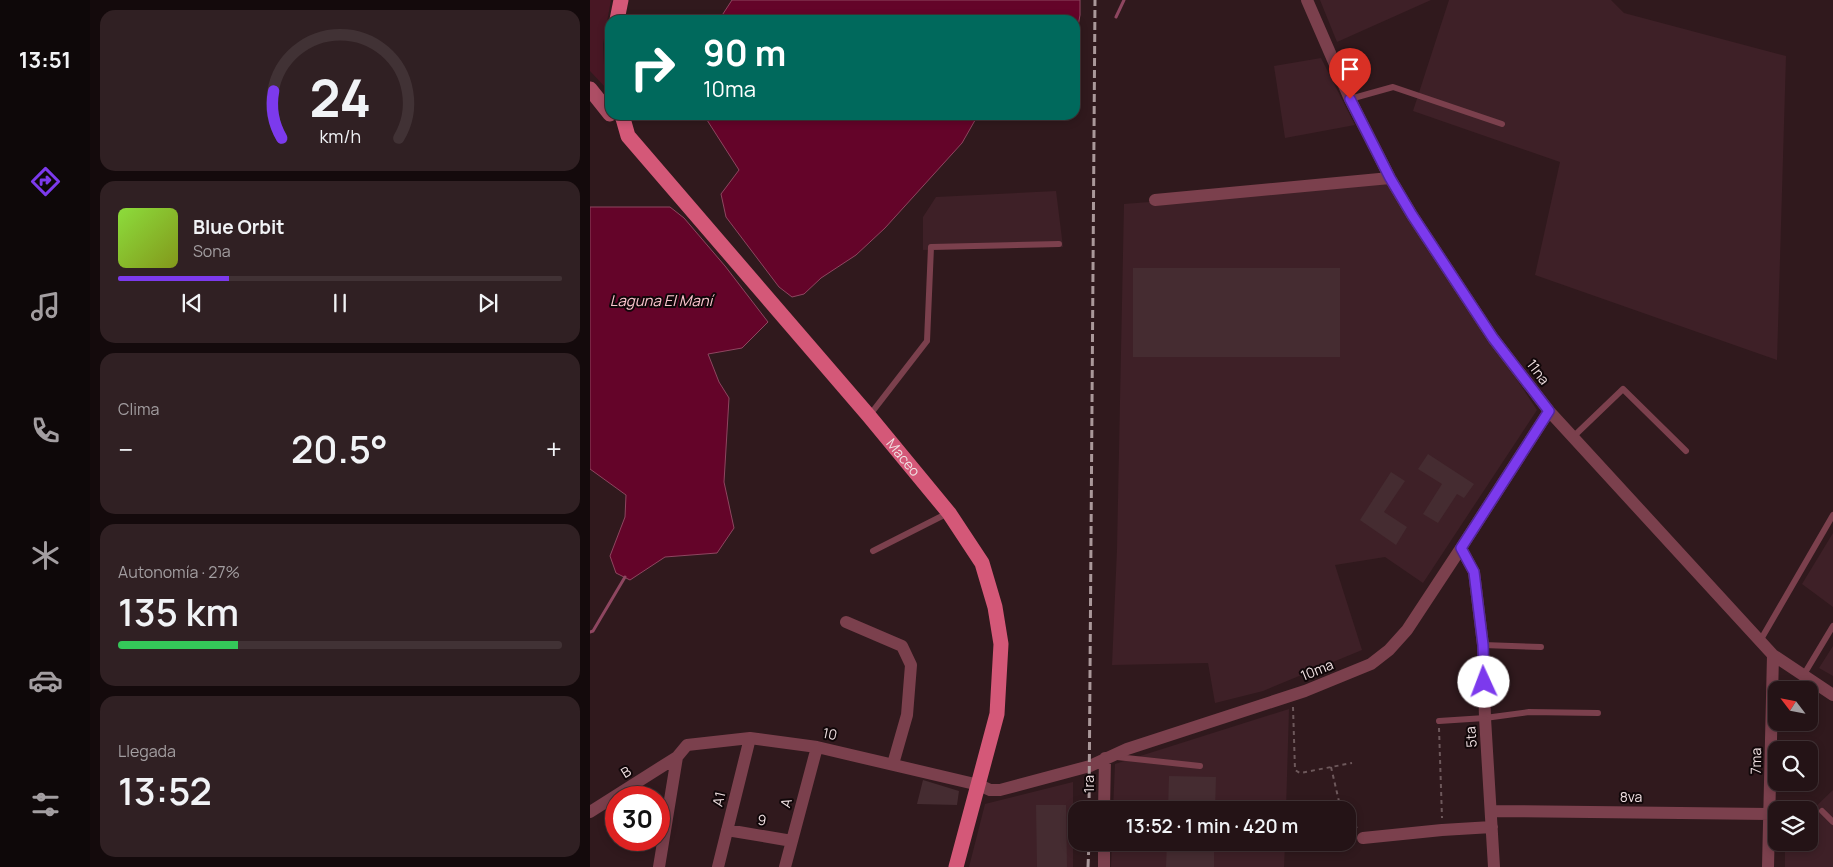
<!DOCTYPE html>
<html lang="es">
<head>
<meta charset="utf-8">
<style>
	:root { --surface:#241316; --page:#302023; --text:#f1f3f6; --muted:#a39ea1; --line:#413235; --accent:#7c3aed }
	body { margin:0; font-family:Manrope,sans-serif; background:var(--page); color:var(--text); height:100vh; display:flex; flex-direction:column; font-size:19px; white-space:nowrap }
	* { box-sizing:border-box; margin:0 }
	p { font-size:16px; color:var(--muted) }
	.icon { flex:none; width:28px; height:28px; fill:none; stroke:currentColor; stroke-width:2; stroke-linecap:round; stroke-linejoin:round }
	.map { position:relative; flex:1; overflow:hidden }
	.side { display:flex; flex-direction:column; gap:10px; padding:10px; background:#140a0c; width:500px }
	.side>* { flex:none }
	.guide { position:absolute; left:15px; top:15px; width:475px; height:105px; border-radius:15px; box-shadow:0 2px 8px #0003,0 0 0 1px var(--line); background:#00695c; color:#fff; overflow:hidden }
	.needle { width:32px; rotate:302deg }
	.fabs { position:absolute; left:1178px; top:681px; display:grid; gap:10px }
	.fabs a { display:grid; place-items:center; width:50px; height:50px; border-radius:10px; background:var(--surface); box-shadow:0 2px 8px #0003,0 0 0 1px var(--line); font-size:25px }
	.speed { position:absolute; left:15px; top:786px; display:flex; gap:10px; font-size:25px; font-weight:700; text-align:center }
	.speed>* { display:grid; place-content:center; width:65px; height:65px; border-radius:50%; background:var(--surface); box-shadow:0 2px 8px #0003,0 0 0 1px var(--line); line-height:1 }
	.speed .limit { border:8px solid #d22; background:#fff; color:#111 }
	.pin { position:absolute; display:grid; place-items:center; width:42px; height:42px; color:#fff; margin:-51px -21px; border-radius:50% 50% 50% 0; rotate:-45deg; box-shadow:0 0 5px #0007 }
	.pin .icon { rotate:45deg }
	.me { position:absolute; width:55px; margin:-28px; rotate:358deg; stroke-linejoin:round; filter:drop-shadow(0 0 4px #0008) }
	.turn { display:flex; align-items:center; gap:18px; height:105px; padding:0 15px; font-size:22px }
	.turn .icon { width:65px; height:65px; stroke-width:2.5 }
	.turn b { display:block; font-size:35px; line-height:42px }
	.big { font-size:38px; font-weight:600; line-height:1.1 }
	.side .tile { flex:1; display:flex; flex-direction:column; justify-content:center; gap:8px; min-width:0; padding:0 18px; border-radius:15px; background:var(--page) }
	.side .dial { align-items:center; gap:0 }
	.dial svg { height:130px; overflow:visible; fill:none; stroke:var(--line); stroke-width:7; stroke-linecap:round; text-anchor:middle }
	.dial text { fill:var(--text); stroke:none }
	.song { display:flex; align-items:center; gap:15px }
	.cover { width:60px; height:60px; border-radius:8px; background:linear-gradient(135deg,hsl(90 70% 55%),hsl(70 70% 35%)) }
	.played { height:5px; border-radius:2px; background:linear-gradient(90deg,var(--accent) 25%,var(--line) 25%) }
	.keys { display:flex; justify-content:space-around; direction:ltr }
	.heat { display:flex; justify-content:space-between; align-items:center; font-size:28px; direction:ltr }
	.charge { height:8px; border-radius:4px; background:linear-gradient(90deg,#34c759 27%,var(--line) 0) }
	.trip { position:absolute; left:478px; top:801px; width:288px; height:50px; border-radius:15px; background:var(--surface); box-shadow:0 2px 8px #0003,0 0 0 1px var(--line); font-weight:600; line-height:50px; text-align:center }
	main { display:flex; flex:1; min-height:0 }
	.menu { display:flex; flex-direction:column; width:90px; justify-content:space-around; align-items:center; background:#0e0809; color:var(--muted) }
	.menu .icon { width:35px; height:35px }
	.menu .selected { color:var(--accent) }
	.menu b { font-size:22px; color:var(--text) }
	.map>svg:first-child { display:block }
</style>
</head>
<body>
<main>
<nav class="menu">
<b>13:51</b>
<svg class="icon selected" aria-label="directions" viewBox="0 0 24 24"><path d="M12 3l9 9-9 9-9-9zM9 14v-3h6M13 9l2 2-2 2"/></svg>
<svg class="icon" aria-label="music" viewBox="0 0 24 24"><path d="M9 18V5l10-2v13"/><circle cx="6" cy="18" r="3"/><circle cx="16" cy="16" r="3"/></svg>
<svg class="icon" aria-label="phone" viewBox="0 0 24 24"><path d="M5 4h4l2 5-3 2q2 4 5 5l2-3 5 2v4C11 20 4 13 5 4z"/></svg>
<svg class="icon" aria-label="climate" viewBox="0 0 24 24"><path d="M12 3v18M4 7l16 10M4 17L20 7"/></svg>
<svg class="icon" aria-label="car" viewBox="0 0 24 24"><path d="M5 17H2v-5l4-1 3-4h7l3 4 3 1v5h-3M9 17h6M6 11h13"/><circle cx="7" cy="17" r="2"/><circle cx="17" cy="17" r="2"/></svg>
<svg class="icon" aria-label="filters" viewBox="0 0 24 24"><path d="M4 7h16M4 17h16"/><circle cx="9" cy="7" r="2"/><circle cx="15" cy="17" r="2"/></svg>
</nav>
<section class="side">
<div class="tile dial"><svg viewBox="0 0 100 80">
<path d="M14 69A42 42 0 1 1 86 69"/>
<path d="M14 69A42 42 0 0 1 9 40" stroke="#7c3aed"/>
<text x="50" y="56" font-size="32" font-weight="700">24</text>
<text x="50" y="72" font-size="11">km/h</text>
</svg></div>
<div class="tile">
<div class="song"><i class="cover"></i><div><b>Blue Orbit</b><p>Sona</p></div></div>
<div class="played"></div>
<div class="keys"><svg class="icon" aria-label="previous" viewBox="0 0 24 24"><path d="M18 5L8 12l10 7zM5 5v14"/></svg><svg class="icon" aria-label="pause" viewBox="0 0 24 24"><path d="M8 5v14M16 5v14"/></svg><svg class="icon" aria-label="next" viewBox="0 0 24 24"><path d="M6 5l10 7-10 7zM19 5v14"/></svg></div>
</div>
<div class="tile"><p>Clima</p>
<div class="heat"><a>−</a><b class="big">20.5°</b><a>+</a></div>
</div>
<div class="tile"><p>Autonomía · 27%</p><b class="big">135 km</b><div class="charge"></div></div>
<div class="tile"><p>Llegada</p><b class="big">13:52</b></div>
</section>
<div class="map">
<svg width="1243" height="867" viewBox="0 0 1243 867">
	<rect width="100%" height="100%" fill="#30191d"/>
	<!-- built -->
	<path fill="#3e2027" d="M730,0h111l-94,42z
		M859,0h162l13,13 162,43 -9,304 -242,-85 25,-113 -147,-51z
		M731,58l34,67 -70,13 -11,-72z
		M797,183l150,227 -114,173 -38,-26 -50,8 27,85 -99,41 -48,12 -7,-40 -96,2 5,-116 7,-345z
		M466,191l7,56 -140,3v-33l13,-20z
		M1243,533v74l-31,-23z
		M1243,646v30l-14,-8z
		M699,709l-3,101h-173l2,-46z
		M483,782v85h-104l16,-63z
		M1243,790v77h-48v-24l24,-1v-29z
		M522,843h173l-1,24h-173z"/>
	<!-- green -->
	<path fill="#481724" d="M0,0h21l-8,44 2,43 -15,-16z"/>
	<!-- water -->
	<path fill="#640429" stroke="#8e4660" d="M142,0h348v15l-5,29v-24h-356z
		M116,115h272l-16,28 -77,85 -29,27 -35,23 -17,16 -12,3 -13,-10 -53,-70 -5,-23 18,-24 -32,-50z
		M0,207h80l14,11 41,48 43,56 -26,26 -34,6 11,28 10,16 -5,84 10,46 -17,25 -52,4 -35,23 -14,-7 -6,-17 15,-39 1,-22 -36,-26z"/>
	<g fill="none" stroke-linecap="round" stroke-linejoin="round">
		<!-- stream -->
		<path stroke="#8e4660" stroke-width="3" d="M526,17l8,-17
			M0,632l3,-1 32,-54"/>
	</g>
	<!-- building -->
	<path fill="#452c31" d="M543,268h207v89h-207z
		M838,454l46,30 -10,14 -7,-4 -19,29 -15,-9 19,-30 -24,-15z
		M801,472l14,9 -21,31 23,15 -11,18 -36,-25z
		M579,776l47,1 -1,33h-47z
		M333,780l36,11 -2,14 -40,-1z
		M446,805h30l1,62h-30z
		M577,842h47v25h-48z"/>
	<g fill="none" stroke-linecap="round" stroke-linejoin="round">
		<!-- path -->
		<path stroke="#6d585b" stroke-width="2" stroke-dasharray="4 4" stroke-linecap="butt" d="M703,707l2,63 5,3 52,-10
			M849,728l3,90
			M741,767l10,43
			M756,815l11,13"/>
		<!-- service -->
		<path stroke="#7b404d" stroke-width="6" d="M760,99l43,-12 109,37
			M279,416l58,-75 4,-94 128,-3
			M983,437l50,-48 63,62
			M283,551l75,-38
			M1170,641l73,-126
			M893,645l58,2
			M1213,676l30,-50
			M849,721l46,-3 44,-6 69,1
			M527,757l83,9
			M1232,811l11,11"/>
		<!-- minor -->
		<path stroke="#7b404d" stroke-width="12" d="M717,0l43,99 40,79 22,37 81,123 56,73 224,244 60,40
			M565,200l235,-22
			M871,548l13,24 9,73 2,73 9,149
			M256,622l56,24 9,19 -4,50 -14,49
			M514,810l1,-52
			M902,811l278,3
			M0,812l87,-55 10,-12 63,-7 67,9 162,38 11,5h10l90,-24 37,-17 178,-58 66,-27 18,-14 18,-20 54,-82 88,-137
			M137,830l65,11
			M773,838l79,-8 50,-3
			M69,867l18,-110
			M128,867l32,-129
			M195,867l32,-120
			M514,867v-25
			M1178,867l5,-212"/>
		<!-- secondary -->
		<path stroke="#ad4e65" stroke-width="15" d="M0,89l20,25"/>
		<!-- primary -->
		<g stroke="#d45878" stroke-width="15">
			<path d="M27,20l4,-20"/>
			<path id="s1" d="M32,115l6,21 241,280 80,97 33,50 13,44 6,37 -4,70 -41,153"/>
		</g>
		<!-- rail -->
		<path stroke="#aa989a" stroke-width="3" stroke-dasharray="8 4" stroke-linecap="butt" d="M499,810l6,-810
			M498,867l1,-25"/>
	</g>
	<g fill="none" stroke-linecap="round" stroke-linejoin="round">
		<!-- route casing -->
		<g stroke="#51269a" stroke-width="12">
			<path id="route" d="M760,99l40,79 22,37 81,123 56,73 -88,137 13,24 9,73 1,37"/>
		</g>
		<!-- route -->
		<use href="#route" stroke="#7c3aed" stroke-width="9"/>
	</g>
	<g text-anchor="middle" stroke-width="4" stroke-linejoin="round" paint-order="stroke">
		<!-- street labels -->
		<g font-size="14" fill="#f0e0e2" stroke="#110709">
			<text transform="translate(948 372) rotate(53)" y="5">11na</text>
			<text dy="5" stroke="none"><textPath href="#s1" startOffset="445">Maceo</textPath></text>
			<text transform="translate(727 670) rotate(-22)" y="5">10ma</text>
			<text transform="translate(240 734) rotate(12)" y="5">10</text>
			<text transform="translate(881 737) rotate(-94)" y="5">5ta</text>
			<text transform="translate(1166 761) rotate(-89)" y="5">7ma</text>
			<text transform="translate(36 772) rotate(-32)" y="5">B</text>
			<text transform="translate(499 784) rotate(-90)" y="5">1ra</text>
			<text x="1041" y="802">8va</text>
			<text transform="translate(129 799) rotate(-76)" y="5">A1</text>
			<text transform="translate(196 803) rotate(-75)" y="5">A</text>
			<text transform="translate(172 820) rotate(10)" y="5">9</text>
		</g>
		<!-- water labels -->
		<g font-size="15" font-style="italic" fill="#fcc6cf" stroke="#110709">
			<text x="71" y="306">Laguna El Maní</text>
		</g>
	</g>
</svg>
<div class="fabs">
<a><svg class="needle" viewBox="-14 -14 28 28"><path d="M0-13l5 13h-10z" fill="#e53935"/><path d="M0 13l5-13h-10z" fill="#a39ea1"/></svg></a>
<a><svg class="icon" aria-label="search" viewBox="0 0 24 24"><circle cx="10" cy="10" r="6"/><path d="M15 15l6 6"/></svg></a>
<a><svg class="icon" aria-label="layers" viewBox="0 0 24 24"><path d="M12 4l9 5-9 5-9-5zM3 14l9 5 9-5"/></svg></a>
</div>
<div class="speed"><div class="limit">30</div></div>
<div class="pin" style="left:760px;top:99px;background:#d93025"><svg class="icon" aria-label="arrive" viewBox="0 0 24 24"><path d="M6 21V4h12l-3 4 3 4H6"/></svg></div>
<svg class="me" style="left:894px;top:682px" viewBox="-20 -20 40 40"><circle r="19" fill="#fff"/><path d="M0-13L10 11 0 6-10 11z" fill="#7c3aed"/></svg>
<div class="trip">13:52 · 1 min · 420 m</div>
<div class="guide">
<div class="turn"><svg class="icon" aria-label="right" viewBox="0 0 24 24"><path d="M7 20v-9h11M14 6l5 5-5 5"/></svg><div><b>90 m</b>10ma</div></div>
</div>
</div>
</main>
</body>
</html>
